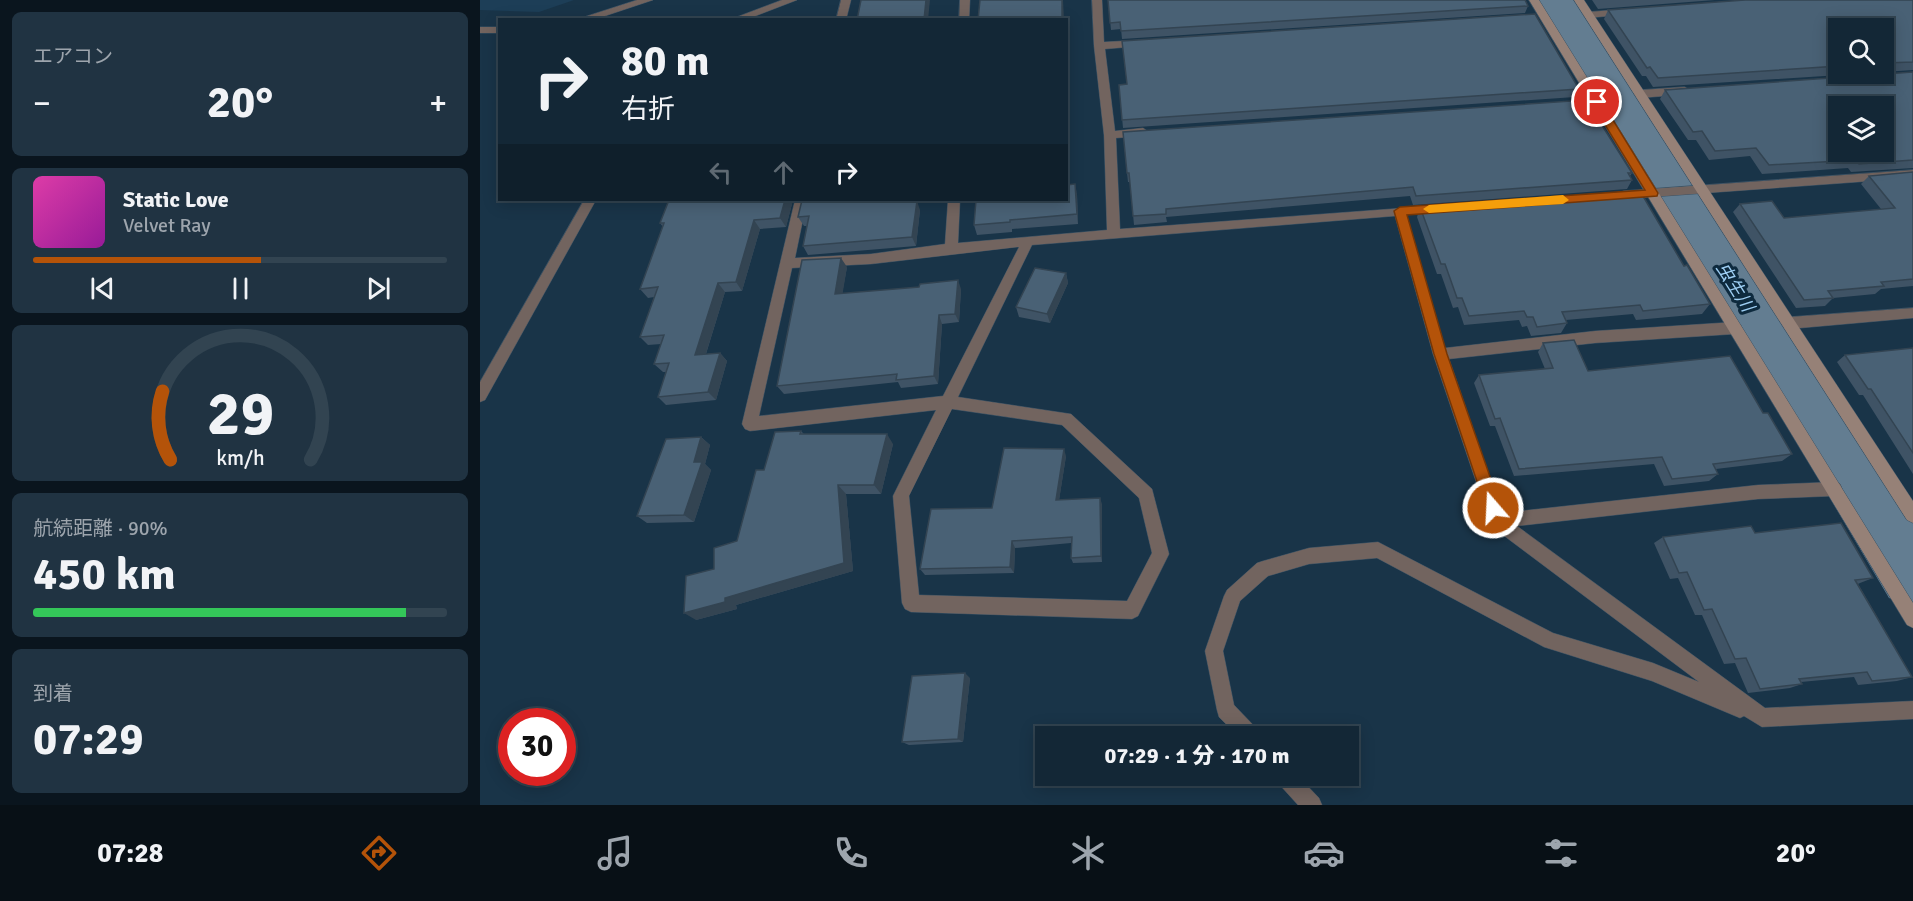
<!DOCTYPE html>
<html lang="ja">
<head>
<meta charset="utf-8">
<style>
	:root { --surface:#132736; --page:#203342; --text:#f1f3f6; --muted:#9da5ad; --line:#324451; --accent:#b45309 }
	body { margin:0; font-family:Signika,"Noto Sans JP",sans-serif; background:var(--page); color:var(--text); height:100vh; display:flex; flex-direction:column; font-size:22px; white-space:nowrap }
	* { box-sizing:border-box; margin:0 }
	p { font-size:20px; color:var(--muted) }
	.icon { flex:none; width:33px; height:33px; fill:none; stroke:currentColor; stroke-width:2; stroke-linecap:round; stroke-linejoin:round }
	.map { position:relative; flex:1; overflow:hidden }
	.sheet { display:flex; flex-direction:column; gap:12px; padding:12px; background:#0a151e; width:480px }
	.sheet>* { flex:none }
	.banner { position:absolute; left:18px; top:18px; width:570px; height:183px; border-radius:0px; box-shadow:0 3px 15px #0003,0 0 0 2px var(--line); background:#132736; color:var(--text); overflow:hidden }
	.controls { position:absolute; left:1348px; top:18px; display:grid; gap:12px }
	.controls a { display:grid; place-items:center; width:66px; height:66px; border-radius:0px; background:var(--surface); box-shadow:0 3px 15px #0003,0 0 0 2px var(--line); font-size:30px }
	.speed { position:absolute; left:18px; top:708px; display:flex; gap:12px; font-size:30px; font-weight:700; text-align:center }
	.speed>* { display:grid; place-content:center; width:78px; height:78px; border-radius:50%; background:var(--surface); box-shadow:0 3px 15px #0003,0 0 0 2px var(--line); line-height:1 }
	.speed .limit { border:9px solid #d22; background:#fff; color:#111 }
	.pin { position:absolute; display:grid; place-items:center; width:51px; height:51px; color:#fff; margin:-26px; border:3px solid #fff; border-radius:50%; box-shadow:0 2px 6px #0007 }
	.me { position:absolute; width:66px; margin:-33px; rotate:341deg; stroke-linejoin:round; filter:drop-shadow(0 0 4px #0008) }
	.turn { display:flex; align-items:center; gap:21px; height:126px; padding:0 24px; font-size:27px }
	.turn .icon { width:78px; height:78px; stroke-width:2.5 }
	.turn b { display:block; font-size:42px; line-height:51px }
	.lanes { display:flex; align-items:center; height:57px; padding:0 24px; background:#0003; justify-content:center; gap:30px; direction:ltr }
	.lanes .off { opacity:.35 }
	.big { font-size:45px; font-weight:800; line-height:1.1 }
	.sheet .tile { flex:1; display:flex; flex-direction:column; justify-content:center; gap:9px; min-width:0; padding:0 21px; border-radius:9px; background:var(--page) }
	.sheet .dial { align-items:center; gap:0 }
	.dial svg { height:156px; overflow:visible; fill:none; stroke:var(--line); stroke-width:7; stroke-linecap:round; text-anchor:middle }
	.dial text { fill:var(--text); stroke:none }
	.song { display:flex; align-items:center; gap:18px }
	.cover { width:72px; height:72px; border-radius:9px; background:linear-gradient(135deg,hsl(320 70% 55%),hsl(300 70% 35%)) }
	.played { height:6px; border-radius:3px; background:linear-gradient(90deg,var(--accent) 55%,var(--line) 55%) }
	.keys { display:flex; justify-content:space-around; direction:ltr }
	.heat { display:flex; justify-content:space-between; align-items:center; font-size:33px; direction:ltr }
	.charge { height:9px; border-radius:4px; background:linear-gradient(90deg,#34c759 90%,var(--line) 0) }
	.trip { position:absolute; left:555px; top:726px; width:324px; height:60px; border-radius:0px; background:var(--surface); box-shadow:0 3px 15px #0003,0 0 0 2px var(--line); font-weight:800; line-height:60px; text-align:center }
	.tabs { display:flex; height:96px; justify-content:space-around; align-items:center; background:#081016; color:var(--muted) }
	.tabs .icon { width:42px; height:42px }
	.tabs .current { color:var(--accent) }
	.tabs b { font-size:27px; color:var(--text) }
	main { display:flex; flex:1; min-height:0 }
	.map>svg:first-child { display:block }
</style>
</head>
<body>
<main>
<section class="sheet">
<div class="tile"><p>エアコン</p>
<div class="heat"><a>−</a><b class="big">20°</b><a>+</a></div>
</div>
<div class="tile">
<div class="song"><i class="cover"></i><div><b>Static Love</b><p>Velvet Ray</p></div></div>
<div class="played"></div>
<div class="keys"><svg class="icon" aria-label="previous" viewBox="0 0 24 24"><path d="M18 5L8 12l10 7zM5 5v14"/></svg><svg class="icon" aria-label="pause" viewBox="0 0 24 24"><path d="M8 5v14M16 5v14"/></svg><svg class="icon" aria-label="next" viewBox="0 0 24 24"><path d="M6 5l10 7-10 7zM19 5v14"/></svg></div>
</div>
<div class="tile dial"><svg viewBox="0 0 100 80">
<path d="M14 69A42 42 0 1 1 86 69"/>
<path d="M14 69A42 42 0 0 1 10 34" stroke="#b45309"/>
<text x="50" y="56" font-size="32" font-weight="700">29</text>
<text x="50" y="72" font-size="11">km/h</text>
</svg></div>
<div class="tile"><p>航続距離 · 90%</p><b class="big">450 km</b><div class="charge"></div></div>
<div class="tile"><p>到着</p><b class="big">07:29</b></div>
</section>
<div class="map">
<svg width="1433" height="805" viewBox="0 0 1433 805">
	<rect width="100%" height="100%" fill="#193448"/>
	<!-- built -->
	<path fill="#1d3e57" d="M0,0h94l-35,12 -59,-2z"/>
	<g fill="none" stroke-linecap="round" stroke-linejoin="round">
		<!-- river -->
		<path fill="#637d91" fill-rule="evenodd" d="M1056,0h40l337,516v91l-24,-9z"/>
		<!-- street casing -->
		<g stroke="#3a5265" stroke-width="1">
			<path id="street" d="M157,0h16l-60,20h-18z
				M302,0h15l-52,20h-16z
				M361,0h10l-5,20h-10z
				M480,0h10l-1,20h-10z
				M612,0h10l2,42 37,-2 5,3 -5,3 -36,3 10,82 28,-3 6,4 -6,4 -27,2 4,91 284,-21 41,140 150,-17 140,-9 5,2 2,4 -2,4 -5,2 -140,9 -146,16 53,154 256,-28 76,-3 6,2 2,5 -2,5 -6,2 -76,3 -241,27 248,182 148,-7v18l-151,8 -18,-11 -4,2 -88,-37 -108,-34 -167,-89 -68,6 -41,12 -28,25 -17,50 11,54 23,24 3,7h-22l-19,-19 -2,-7 -12,-59 19,-55 3,-6 30,-27 6,-2 46,-13 69,-6 175,91 100,30 46,19 -208,-156 -58,-172 -38,-138 -363,29 -74,152 113,17 81,75 17,65 -31,62 -6,3 -221,-7 -6,-3 -3,-6 -9,-107 43,-86 -186,21 -5,-2 -3,-5 53,-224h12l-12,58 76,-4 74,-10 3,-44h12l-2,43 149,-13 -3,-95 -10,-89zM539,247l-76,149 -184,20 33,-148 79,-4zM472,409l110,16 77,73 13,55 -25,48 -208,-6 -10,-99z
				M1146,9l4,1v4l-42,4 -5,-3 5,-3z
				M0,27h20v6h-20z
				M1205,87l6,4 -2,3 -49,4 -6,-4 6,-4z
				M1433,170v8l-290,21 -6,-4 6,-4z
				M104,200h12l-111,200 -5,2v-20z
				M1433,308v10l-124,11 -5,-2 -2,-4 2,-4 5,-2z
				M795,776h23l21,22 3,7h-24l-20,-22z"/>
		</g>
		<!-- secondary casing -->
		<g stroke="#3a5265" stroke-width="1">
			<path id="secondary" d="M1049,0h10l374,603v25l-6,-3z
				M1094,0h10l329,501v22l-6,-3z"/>
		</g>
		<!-- street -->
		<use href="#street" fill="#72645f" fill-rule="evenodd"/>
		<!-- secondary -->
		<use href="#secondary" fill="#968177" fill-rule="evenodd"/>
	</g>
	<!-- wall -->
	<path fill="#3f5365" d="M628,0l420,6 -3,7 -403,26 -1,-10 -10,1z
		M1112,0h123l-117,9z
		M1433,0v70l-29,2v-44h-45v46h17l-203,13 -7,-11h-4l-38,-57 4,-9z
		M1433,72v96l-62,4 -3,-4 -86,6 -12,-18 -41,4 -13,-20h-8l-28,-41 5,-9z
		M639,85l460,4 -4,8 -452,31z
		M643,132l509,41 -2,3 2,4 -5,9 -214,16 -3,-9 -244,21 1,5 -33,3 -4,-43h-2z
		M1433,172v114l-32,3 -6,5 -42,4 -8,8 -29,2 -63,-96 7,-8 44,14 97,-9 -20,-25 8,-8z
		M597,194l1,30 -66,5v3l-35,3 -3,-10z
		M189,200h124l-7,27 -26,2 -18,62 -17,1 -19,62 14,-1 7,8 -11,39 -50,5 -8,-8 8,-25h-3l-9,-8 7,-20 -13,1 -8,-8 14,-40 -6,1 -8,-9 23,-62 -3,-4z
		M425,202l15,8 -4,36 -108,9 -5,-9 4,-20h-3l-6,-9z
		M940,207l264,59 26,38 -8,10 -66,6 -3,-6 -67,6 1,3 -6,10 -30,3 -4,-10 -5,1 -3,-7 -55,5 -6,-18 -5,1 -12,-34h-4l-20,-57z
		M367,267l-5,27 119,-5 -2,33 -17,2 -4,60 -37,4 -3,-6 -114,12 -7,-8z
		M586,273l2,10 -18,40 -31,-6 -3,-10z
		M1063,343l45,28 175,42 29,41 -10,7 -66,8 2,5 -9,7 -45,5 -10,-22 -140,12 -19,-50h-5l-16,-43 5,-8 66,-6 -7,-17z
		M1433,348v126l-50,-79h-4l-22,-33 8,-7z
		M321,431l3,3 89,10 -12,50h-35l7,77 -117,34 1,4 -41,11 18,-51 23,-28 27,-71z
		M221,437l9,8 -5,19 6,6 -17,52 -47,1 -10,-7z
		M586,456l-7,44 43,4v58l-29,1 -2,-5v-15l-56,5 -1,25 -89,2 -5,-6 72,-61z
		M1275,533l118,45 -13,5 -2,1 54,93 -15,4 -39,4 -4,-8 -53,5 1,2 -12,4 -42,5 -13,-30 -11,1 -22,-49h-7l-17,-37 -8,1 -16,-36 9,-6z
		M490,678l-7,64 -54,3 -7,-3z"/>
	<!-- shaded-wall -->
	<path fill="#334452" d="M446,0h4l-2,20h-4z
		M582,0h1l1,20h-2z
		M595,184l2,10 1,30 -1,-10z
		M305,200h8l-7,27 -6,-9z
		M437,201l3,9 -4,36 -4,-9z
		M274,220l6,9 -18,62 -6,-9z
		M361,258l6,9 -6,36 -6,-9z
		M586,273l2,10 -18,40 -3,-9z
		M478,280l3,9 -2,33 -4,-8z
		M238,283l7,9 -22,71 -8,-8z
		M459,315l3,9 -4,60 -4,-8z
		M240,353l7,8 -11,39 -8,-8z
		M407,434l6,10 -12,50 -7,-9z
		M221,437l9,8 -5,19 6,6 -17,52 -10,-7 10,-53z
		M584,449l2,7 -8,51 -2,-7z
		M358,485l8,9 7,77 -117,34 1,4 -41,11 -12,-7z
		M620,498l2,6v58l-1,-6z
		M532,541l3,7 -1,25 -4,-6z
		M485,673l5,5 -7,64 -5,-3z"/>
	<!-- building -->
	<path fill="#496175" stroke="#334452" stroke-width="1.5" fill-rule="evenodd" d="M381,0h65l-2,20h-67z
		M500,0h82v20h-84z
		M628,0h417l3,6 -407,25 -1,-9 -10,1z
		M1265,0h168v62l-29,1v-35h-45v38l-181,12 -8,-11 -3,1 -39,-58z
		M1055,14l44,75 -457,31 -3,-35 8,-1 -5,-43z
		M329,18v2h-21z
		M1433,72v88l-54,4 -3,-4 -87,5 -13,-17 -41,3 -13,-20 -9,1 -28,-42zM1359,106h45v46h-45z
		M1106,100l46,73h-4l4,7 -216,16 -3,-9 -247,22v5l-33,2 -4,-43h-2l-4,-41z
		M1433,172v107l-32,3 3,4 -56,5 5,7 -29,2 -64,-96 32,-3 12,17 111,-10 -26,-32z
		M595,184l2,30 -67,6v2l-36,3 2,-25h90v-15z
		M1160,191l44,75 3,-1 23,39 -67,7 -3,-6 -78,7 5,11 -30,4 -4,-10h-6l-3,-6 -55,5 -7,-18h-5l-12,-34h-4l-21,-57z
		M189,200h116l-5,18 -26,2 -18,62 -18,1 -23,72 25,-2 -12,39 -50,5 11,-34 -15,1 10,-29 -24,2 18,-50 -18,2 24,-66h-4z
		M322,200h99l-1,2 17,-1 -5,36 -109,9 6,-30 -11,1z
		M361,258l-6,36 84,-7 1,-3 38,-4 -3,34 -16,1 -5,61 -38,4 1,-6 -120,12 25,-126z
		M555,268l31,5 -19,41 -31,-7z
		M1094,340l14,31 142,-15 33,57h5l24,41 -79,10 5,10 -46,5 -10,-22 -143,12 -19,-51 -5,1 -16,-44 74,-7 -10,-25z
		M1433,348v105l-42,-64h-3l-23,-34z
		M321,431l-1,3h87l-13,51h-36l6,78 -119,35v4l-41,11 2,-37 28,-7v-21l23,-7 19,-71h8l11,-38z
		M221,437l-7,25h8l-18,53 -47,1 29,-77z
		M524,448l60,1 -8,51 44,-2 1,58 -30,2 1,-21 -60,4 -2,26 -90,2 11,-60 61,-1z
		M1361,523l32,55 -18,2 57,97 -40,4 -5,-9 -68,7 3,5 -42,5 -14,-31 -11,1 -23,-50 -8,1 -17,-38 -8,1 -16,-36 88,-11 4,7z
		M485,673l-7,66 -56,3 10,-66z"/>
	<!-- route -->
	<path fill="#b45309" stroke="#753606" stroke-width="1.5" d="M1113,99h7l58,94 -1,3 -250,19 40,139 54,154 -3,5 -5,2 -5,-2 -2,-5 -52,-154 -40,-143 6,-4 245,-17 -54,-88z"/>
	<!-- slow -->
	<path fill="#f59e0b" d="M1083,195l6,5 -6,4 -134,9 -6,-4 6,-4z"/>
	<g text-anchor="middle" stroke-width="6" stroke-linejoin="round" paint-order="stroke">
		<!-- water labels -->
		<g font-size="18" font-style="italic" fill="#9ecef3" stroke="#0e2a3e">
			<text transform="translate(1255 287) rotate(58)" y="6">虫生川</text>
		</g>
	</g>
</svg>
<div class="controls">
<a><svg class="icon" aria-label="search" viewBox="0 0 24 24"><circle cx="10" cy="10" r="6"/><path d="M15 15l6 6"/></svg></a>
<a><svg class="icon" aria-label="layers" viewBox="0 0 24 24"><path d="M12 4l9 5-9 5-9-5zM3 14l9 5 9-5"/></svg></a>
</div>
<div class="speed"><div class="limit">30</div></div>
<div class="pin" style="left:1117px;top:102px;background:#d93025"><svg class="icon" aria-label="arrive" viewBox="0 0 24 24"><path d="M6 21V4h12l-3 4 3 4H6"/></svg></div>
<svg class="me" style="left:1013px;top:508px" viewBox="-20 -20 40 40"><circle r="17" fill="#b45309" stroke="#fff" stroke-width="3"/><path d="M0-11L8 9 0 5-8 9z" fill="#fff"/></svg>
<div class="trip">07:29 · 1 分 · 170 m</div>
<div class="banner">
<div class="turn"><svg class="icon" aria-label="right" viewBox="0 0 24 24"><path d="M7 20v-9h11M14 6l5 5-5 5"/></svg><div><b>80 m</b>右折</div></div>
<div class="lanes"><svg class="icon off" aria-label="left" viewBox="0 0 24 24"><path d="M17 20v-9H6M10 6l-5 5 5 5"/></svg><svg class="icon off" aria-label="ahead" viewBox="0 0 24 24"><path d="M12 20V5M6 11l6-6 6 6"/></svg><svg class="icon" aria-label="right" viewBox="0 0 24 24"><path d="M7 20v-9h11M14 6l5 5-5 5"/></svg></div>
</div>
</div>
</main>
<nav class="tabs">
<b>07:28</b>
<svg class="icon current" aria-label="directions" viewBox="0 0 24 24"><path d="M12 3l9 9-9 9-9-9zM9 14v-3h6M13 9l2 2-2 2"/></svg>
<svg class="icon" aria-label="music" viewBox="0 0 24 24"><path d="M9 18V5l10-2v13"/><circle cx="6" cy="18" r="3"/><circle cx="16" cy="16" r="3"/></svg>
<svg class="icon" aria-label="phone" viewBox="0 0 24 24"><path d="M5 4h4l2 5-3 2q2 4 5 5l2-3 5 2v4C11 20 4 13 5 4z"/></svg>
<svg class="icon" aria-label="climate" viewBox="0 0 24 24"><path d="M12 3v18M4 7l16 10M4 17L20 7"/></svg>
<svg class="icon" aria-label="car" viewBox="0 0 24 24"><path d="M5 17H2v-5l4-1 3-4h7l3 4 3 1v5h-3M9 17h6M6 11h13"/><circle cx="7" cy="17" r="2"/><circle cx="17" cy="17" r="2"/></svg>
<svg class="icon" aria-label="filters" viewBox="0 0 24 24"><path d="M4 7h16M4 17h16"/><circle cx="9" cy="7" r="2"/><circle cx="15" cy="17" r="2"/></svg>
<b>20°</b>
</nav>
</body>
</html>
